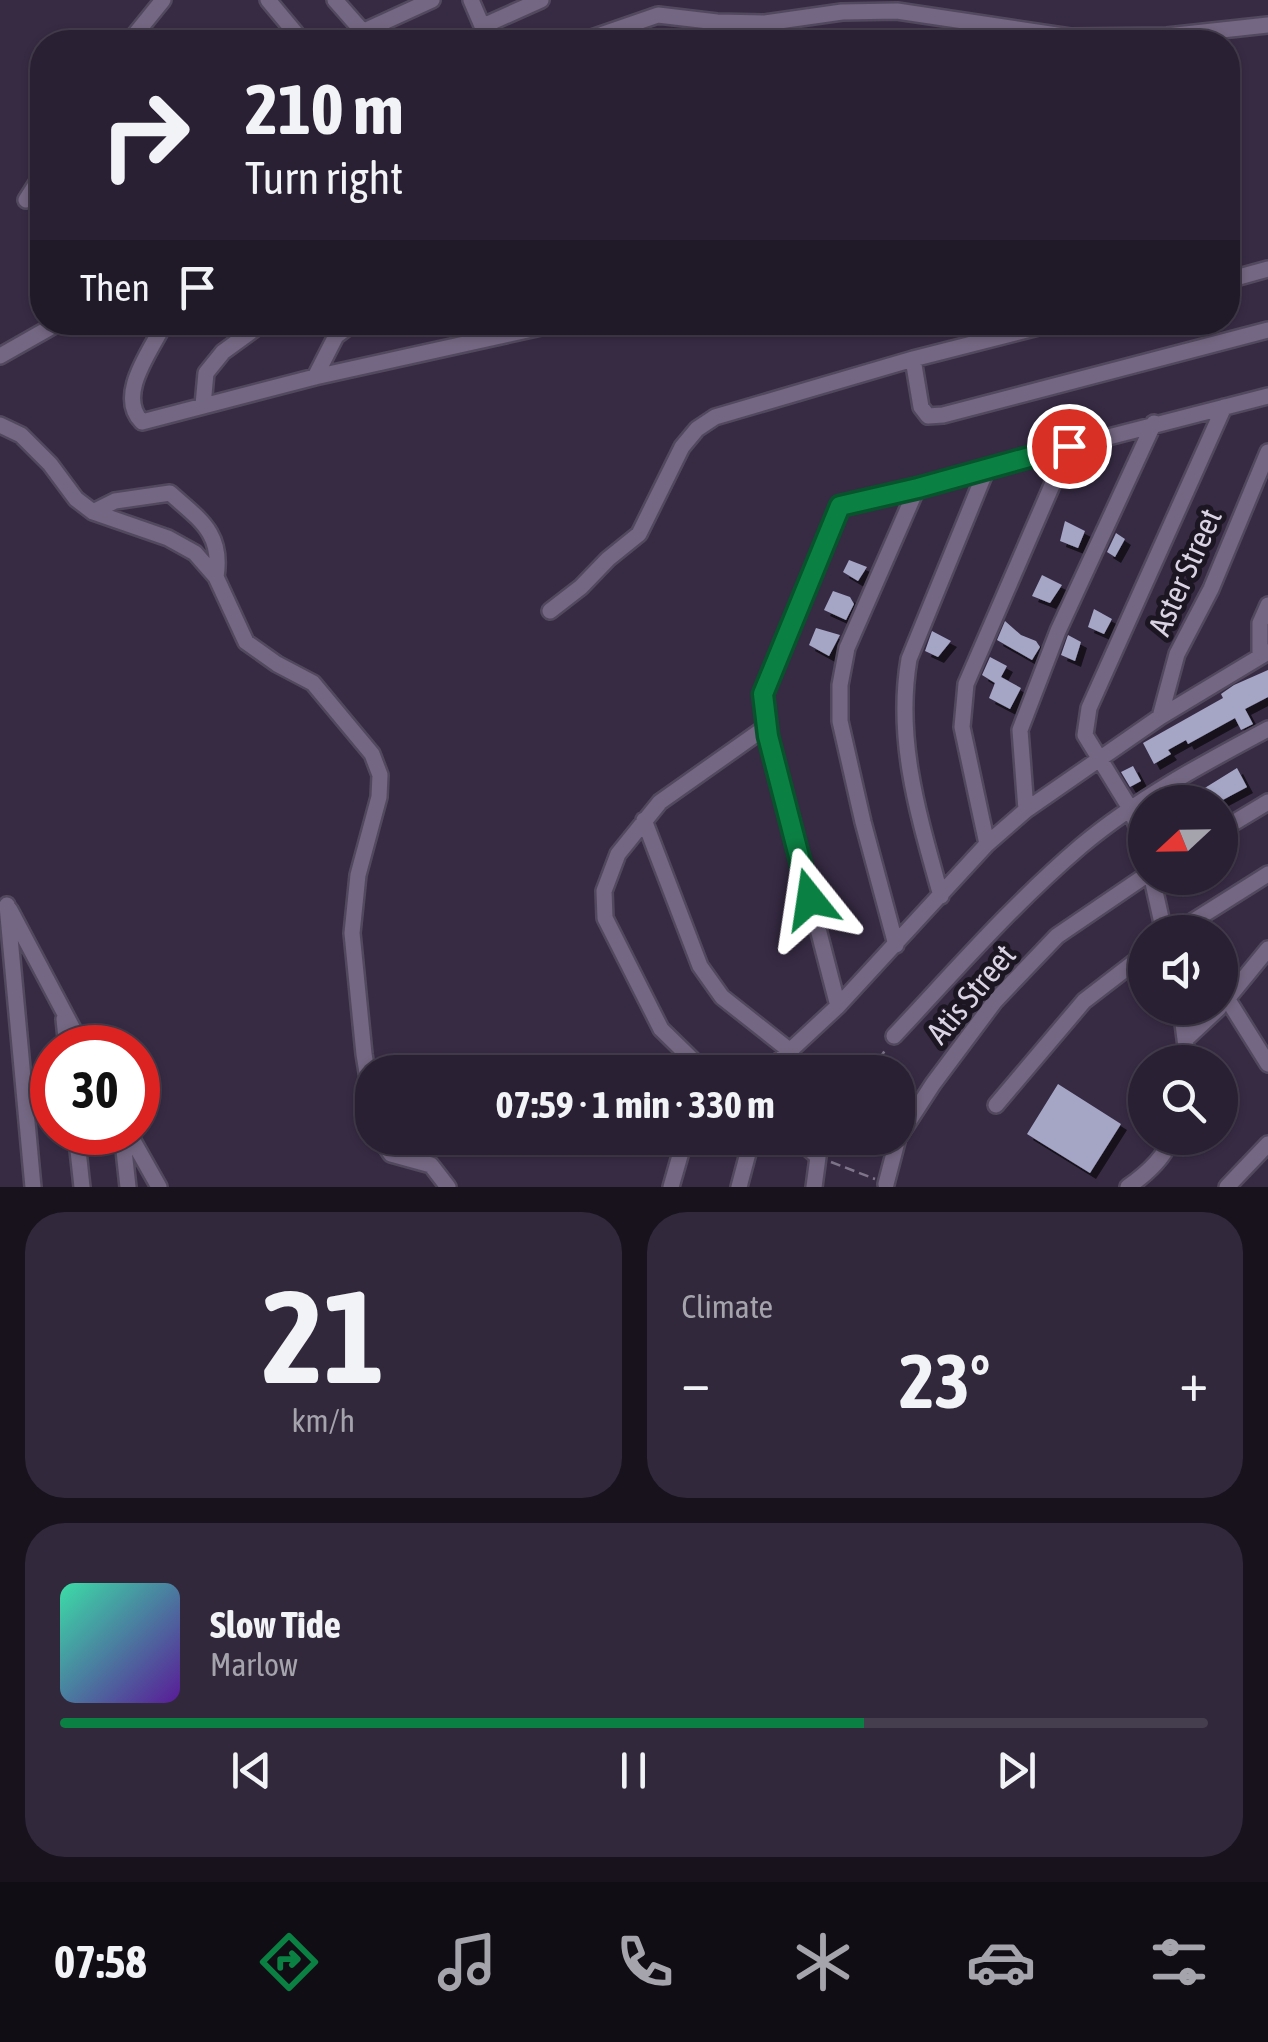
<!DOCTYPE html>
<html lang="en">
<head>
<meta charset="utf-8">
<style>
	:root { --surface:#292033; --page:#31283b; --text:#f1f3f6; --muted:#a5a3ac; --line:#453e4e; --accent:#0b8043 }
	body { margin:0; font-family:"Asap Condensed",sans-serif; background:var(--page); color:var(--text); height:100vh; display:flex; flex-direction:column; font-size:38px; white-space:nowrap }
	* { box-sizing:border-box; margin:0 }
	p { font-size:32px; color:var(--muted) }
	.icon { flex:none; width:55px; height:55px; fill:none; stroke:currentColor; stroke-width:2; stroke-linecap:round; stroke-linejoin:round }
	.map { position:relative; height:1187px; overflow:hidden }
	.side { display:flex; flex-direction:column; gap:25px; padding:25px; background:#17121c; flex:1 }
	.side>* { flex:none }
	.banner { position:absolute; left:30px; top:30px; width:1210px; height:305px; border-radius:40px; box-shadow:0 2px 8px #0004,0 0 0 2px var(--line); background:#292033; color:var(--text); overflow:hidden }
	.needle { width:65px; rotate:248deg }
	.fabs { position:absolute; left:1128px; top:785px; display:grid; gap:20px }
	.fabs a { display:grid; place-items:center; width:110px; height:110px; border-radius:50%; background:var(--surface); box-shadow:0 2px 8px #0004,0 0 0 2px var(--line); font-size:50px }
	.speed { position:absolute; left:30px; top:1025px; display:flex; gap:20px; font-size:50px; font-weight:700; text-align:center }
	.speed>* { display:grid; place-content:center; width:130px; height:130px; border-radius:50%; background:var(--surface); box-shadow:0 2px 8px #0004,0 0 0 2px var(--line); line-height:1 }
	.speed .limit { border:15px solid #d22; background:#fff; color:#111 }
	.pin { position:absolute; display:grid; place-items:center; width:85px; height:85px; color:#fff; margin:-42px; border:5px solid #fff; border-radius:50%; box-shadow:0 2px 10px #0007 }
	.me { position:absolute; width:110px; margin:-55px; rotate:345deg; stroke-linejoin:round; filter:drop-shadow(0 0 8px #0008) }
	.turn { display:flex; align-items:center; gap:35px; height:210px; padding:0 50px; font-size:45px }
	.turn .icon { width:130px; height:130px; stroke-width:2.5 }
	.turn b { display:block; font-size:70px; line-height:85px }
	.then { display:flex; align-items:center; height:95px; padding:0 50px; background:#0003; gap:20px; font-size:38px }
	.big { font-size:75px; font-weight:700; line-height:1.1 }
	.side .card { flex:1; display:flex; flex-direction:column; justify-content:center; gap:15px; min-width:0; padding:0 35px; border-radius:40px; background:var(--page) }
	.side .dial { align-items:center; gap:0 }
	.dial b { font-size:130px; line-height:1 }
	.song { display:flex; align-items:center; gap:30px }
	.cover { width:120px; height:120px; border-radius:15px; background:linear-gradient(135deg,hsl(160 70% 55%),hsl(270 70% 35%)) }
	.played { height:10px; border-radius:5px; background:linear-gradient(90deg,var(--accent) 70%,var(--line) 70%) }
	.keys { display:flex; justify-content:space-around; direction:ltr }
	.heat { display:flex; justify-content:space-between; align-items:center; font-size:55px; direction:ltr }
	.side .tiles { flex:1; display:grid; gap:25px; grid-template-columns:1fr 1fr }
	.card:last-child { grid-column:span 2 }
	.trip { position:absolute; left:355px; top:1055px; width:560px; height:100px; border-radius:40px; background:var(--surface); box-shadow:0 2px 8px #0004,0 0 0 2px var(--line); font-weight:700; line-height:100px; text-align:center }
	.dock { display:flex; height:160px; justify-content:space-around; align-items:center; background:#100d14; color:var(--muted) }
	.dock .icon { width:70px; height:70px }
	.dock .selected { color:var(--accent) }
	.dock b { font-size:45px; color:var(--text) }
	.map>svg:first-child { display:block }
</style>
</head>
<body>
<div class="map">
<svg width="1268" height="1187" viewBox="0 0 1268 1187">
	<defs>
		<filter id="shadow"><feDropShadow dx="6" dy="6" stdDeviation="0" flood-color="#0009"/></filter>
	</defs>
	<rect width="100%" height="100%" fill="#372b44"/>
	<!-- building -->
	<path fill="#a5a6c6" filter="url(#shadow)" d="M1065,521l20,10 -7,17 -18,-7z
		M1116,533l9,6 -10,18 -8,-5z
		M849,560l18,7 -9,14 -15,-9z
		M1042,575l20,10 -12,18 -18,-7z
		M833,591l17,6 4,7 -8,16 -22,-10z
		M1094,609l18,10 -8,15 -16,-7z
		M1005,621l16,14 15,6 4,6 -8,13 -35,-20z
		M816,628l24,7 -11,21 -20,-11z
		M932,631l19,10 -13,16 -13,-6z
		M1068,635l13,7 -6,19 -14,-6z
		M990,657l17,9 -6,11 20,11 -11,21 -21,-11 6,-15 -13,-8z
		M1268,670v27l-23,12 8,15 -12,6 -6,-12 -47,26 -2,-4 -18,10 3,4 -17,10 -11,-21 80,-45 -2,-4 13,-9z
		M1133,766l8,15 -11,6 -9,-15z
		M1237,768l10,19 -28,15h-58l21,-12 5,9z
		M1058,1084l63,40 -31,49 -63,-39z"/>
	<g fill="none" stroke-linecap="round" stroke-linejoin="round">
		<!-- minor casing -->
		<g stroke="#53495e" stroke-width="20">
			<path id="minor" d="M268,0l35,42
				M335,0l37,42
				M471,0l18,42
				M483,26l58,-26
				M362,32l70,-32
				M129,42l34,-42
				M463,42l23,-7
				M580,42l78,-27 59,7 48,1 77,-11 55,-1 173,26 97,-1 101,-11
				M26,200l16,-25
				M1228,280l40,-11
				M168,322l-5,4c-13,26 -47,70 -21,96l173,-45 249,-55
				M0,356l60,-34
				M913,359l8,48 7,9 15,-1 325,-85
				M315,377l21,-41 19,-14
				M203,405l3,-32 17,-21 41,-30
				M0,425l21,10 29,29 26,35 17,13 75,26 27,15 21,24 30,65 31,22 36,19 59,71 8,21 -1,22 -21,78 -6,58 12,121 8,49
				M93,512l22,-11 55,-8c30,27 53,40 46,84
				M550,611l31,-24 27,-28 31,-25 43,-87 15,-18 18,-12 198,-58 145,-37
				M1260,656v-33l8,-18
				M1160,717l17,-63 34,-65 57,-137
				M1026,810l-6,-80 38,-99 96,-208
				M644,820l56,146 22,31 67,53
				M1220,831l48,-29
				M987,844l-25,-117 4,-43 103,-238
				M1145,848l-14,-38 -46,-75 4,-27 135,-301
				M1152,878l12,54
				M941,896c-22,-79 -46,-155 -32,-237l78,-191
				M7,905l26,282
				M10,910l73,138
				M1176,932l92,-58
				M896,945l-33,-123 -23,-101v-36l7,-37 70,-160
				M1228,1000l40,64
				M1223,1004l45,-55
				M838,1006l-70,-270 -5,-42 77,-188 428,-110
				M1181,1008l7,54
				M64,1019l3,29
				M894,1036c61,-65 119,-132 187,-190 56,-47 123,-83 187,-117
				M1187,1038l32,-30
				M705,1072l-44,-43 -56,-111 -1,-27 14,-37 42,-52 106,-75
				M774,1072l6,-12 58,-54 149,-162 39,-34 134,-93 108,-65
				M996,1105l88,-104 61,-47
				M76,1132l6,55
				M122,1132l6,55
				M128,1132l31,55
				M380,1138l11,16 40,11 17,22
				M797,1138l21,19 -4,30
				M886,1184l12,-46 35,-54 62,-83 62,-65 88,-60
				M671,1187l14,-49
				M739,1187l13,-49
				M1128,1187c17,-12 37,-29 43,-49
				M1227,1187l41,-43"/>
		</g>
		<!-- path -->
		<path stroke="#7f758a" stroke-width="2.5" stroke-dasharray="10 5" stroke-linecap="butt" d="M870,1072l16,-23
			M831,1162l44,17"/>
		<!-- minor -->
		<use href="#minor" stroke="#746783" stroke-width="15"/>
	</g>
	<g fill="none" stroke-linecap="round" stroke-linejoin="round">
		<!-- route casing -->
		<g stroke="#07532c" stroke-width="25">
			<path id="route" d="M810,899l-42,-163 -5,-42 77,-188 78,-18 151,-42"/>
		</g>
		<!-- route -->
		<use href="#route" stroke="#0b8043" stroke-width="18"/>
	</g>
	<g text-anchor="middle" stroke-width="10" stroke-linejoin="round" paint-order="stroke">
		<!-- street labels -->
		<g font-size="32" fill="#dad3e3" stroke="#1b1621">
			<text transform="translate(1185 572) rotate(-66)" y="11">Aster Street</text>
			<text transform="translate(971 994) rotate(-50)" y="11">Atis Street</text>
		</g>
	</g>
</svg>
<div class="fabs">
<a><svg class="needle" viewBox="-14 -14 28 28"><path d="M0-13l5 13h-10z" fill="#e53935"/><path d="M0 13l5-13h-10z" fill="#a5a3ac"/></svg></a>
<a><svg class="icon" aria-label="sound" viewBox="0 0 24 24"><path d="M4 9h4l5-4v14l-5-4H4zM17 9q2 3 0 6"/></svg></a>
<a><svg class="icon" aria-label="search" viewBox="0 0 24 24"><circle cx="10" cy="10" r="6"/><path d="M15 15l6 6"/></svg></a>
</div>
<div class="speed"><div class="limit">30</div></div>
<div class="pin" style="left:1069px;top:446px;background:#d93025"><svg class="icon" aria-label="arrive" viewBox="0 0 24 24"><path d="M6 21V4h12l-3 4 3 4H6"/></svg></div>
<svg class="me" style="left:810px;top:899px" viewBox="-20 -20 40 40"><path d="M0-17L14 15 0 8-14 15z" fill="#0b8043" stroke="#fff" stroke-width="4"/></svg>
<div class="trip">07:59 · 1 min · 330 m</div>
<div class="banner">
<div class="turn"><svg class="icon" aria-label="right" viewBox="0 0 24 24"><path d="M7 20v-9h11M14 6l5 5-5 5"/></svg><div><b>210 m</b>Turn right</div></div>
<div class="then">Then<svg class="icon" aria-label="arrive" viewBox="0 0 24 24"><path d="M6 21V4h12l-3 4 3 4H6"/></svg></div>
</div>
</div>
<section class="side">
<div class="tiles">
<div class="card dial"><b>21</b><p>km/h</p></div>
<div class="card"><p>Climate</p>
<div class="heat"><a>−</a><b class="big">23°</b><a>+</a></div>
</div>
<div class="card">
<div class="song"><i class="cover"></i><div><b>Slow Tide</b><p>Marlow</p></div></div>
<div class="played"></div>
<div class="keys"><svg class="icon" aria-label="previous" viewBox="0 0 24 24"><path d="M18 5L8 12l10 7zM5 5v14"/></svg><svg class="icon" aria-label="pause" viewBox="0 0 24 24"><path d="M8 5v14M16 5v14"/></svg><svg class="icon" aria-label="next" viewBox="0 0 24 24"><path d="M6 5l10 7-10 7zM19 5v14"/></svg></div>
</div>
</div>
</section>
<nav class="dock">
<b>07:58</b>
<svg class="icon selected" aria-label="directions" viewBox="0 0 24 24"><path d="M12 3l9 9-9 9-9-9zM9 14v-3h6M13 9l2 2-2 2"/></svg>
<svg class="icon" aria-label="music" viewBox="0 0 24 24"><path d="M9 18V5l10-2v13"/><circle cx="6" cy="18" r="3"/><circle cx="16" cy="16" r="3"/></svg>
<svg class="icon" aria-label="phone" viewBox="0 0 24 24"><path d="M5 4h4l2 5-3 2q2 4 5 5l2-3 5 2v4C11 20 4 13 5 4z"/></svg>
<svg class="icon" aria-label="climate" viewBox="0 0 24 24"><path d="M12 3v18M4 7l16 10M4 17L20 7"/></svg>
<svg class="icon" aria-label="car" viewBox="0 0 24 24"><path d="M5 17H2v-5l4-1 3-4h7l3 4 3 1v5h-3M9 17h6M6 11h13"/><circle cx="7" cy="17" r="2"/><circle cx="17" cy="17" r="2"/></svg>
<svg class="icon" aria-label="filters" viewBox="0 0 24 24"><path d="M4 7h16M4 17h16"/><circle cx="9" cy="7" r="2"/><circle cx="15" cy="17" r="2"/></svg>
</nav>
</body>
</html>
